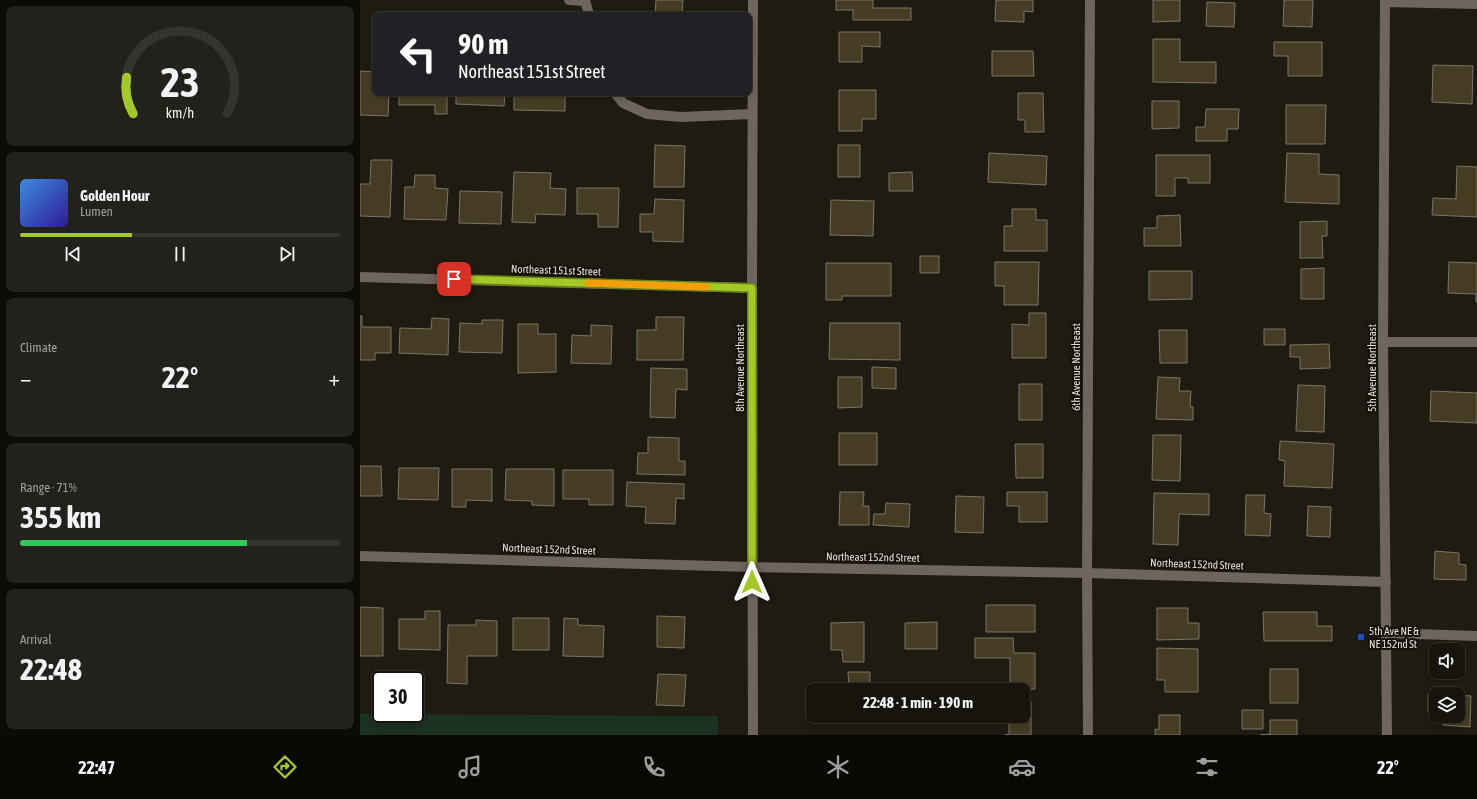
<!DOCTYPE html>
<html lang="en">
<head>
<meta charset="utf-8">
<style>
	:root { --surface:#16140d; --page:#23211b; --text:#f1f3f6; --muted:#9e9e9d; --line:#35332e; --accent:#a3c926 }
	body { margin:0; font-family:"Asap Condensed",sans-serif; background:var(--page); color:var(--text); height:100vh; display:flex; flex-direction:column; font-size:15px; white-space:nowrap }
	* { box-sizing:border-box; margin:0 }
	p { font-size:13px; color:var(--muted) }
	.icon { flex:none; width:22px; height:22px; fill:none; stroke:currentColor; stroke-width:2; stroke-linecap:round; stroke-linejoin:round }
	.map { position:relative; flex:1; overflow:hidden }
	.sheet { display:flex; flex-direction:column; gap:6px; padding:6px; background:#0c0b07; width:360px }
	.sheet>* { flex:none }
	.hud { position:absolute; left:12px; top:12px; width:380px; height:84px; border-radius:8px; box-shadow:0 2px 6px #0003,0 0 0 1px var(--line); background:#202124; color:#fff; overflow:hidden }
	.fabs { position:absolute; left:1069px; top:643px; display:grid; gap:8px }
	.fabs a { display:grid; place-items:center; width:36px; height:36px; border-radius:8px; background:var(--surface); box-shadow:0 2px 6px #0003,0 0 0 1px var(--line); font-size:20px }
	.speed { position:absolute; left:12px; top:671px; display:flex; gap:8px; font-size:20px; font-weight:700; text-align:center }
	.speed>* { display:grid; place-content:center; width:52px; height:52px; border-radius:50%; background:var(--surface); box-shadow:0 2px 6px #0003,0 0 0 1px var(--line); line-height:1 }
	.speed .limit { border:2px solid #111; border-radius:6px; background:#fff; color:#111 }
	.pin { position:absolute; display:grid; place-items:center; width:34px; height:34px; color:#fff; margin:-17px; border-radius:8px; box-shadow:0 2px 6px #0006 }
	.me { position:absolute; width:44px; margin:-22px; rotate:0deg; stroke-linejoin:round; filter:drop-shadow(0 0 3px #0008) }
	.turn { display:flex; align-items:center; gap:14px; height:84px; padding:0 20px; font-size:18px }
	.turn .icon { width:52px; height:52px; stroke-width:2.5 }
	.turn b { display:block; font-size:28px; line-height:34px }
	.big { font-size:30px; font-weight:700; line-height:1.1 }
	.sheet .widget { flex:1; display:flex; flex-direction:column; justify-content:center; gap:6px; min-width:0; padding:0 14px; border-radius:8px; background:var(--page) }
	.sheet .dial { align-items:center; gap:0 }
	.dial svg { height:104px; overflow:visible; fill:none; stroke:var(--line); stroke-width:7; stroke-linecap:round; text-anchor:middle }
	.dial text { fill:var(--text); stroke:none }
	.song { display:flex; align-items:center; gap:12px }
	.cover { width:48px; height:48px; border-radius:6px; background:linear-gradient(135deg,hsl(210 70% 55%),hsl(250 70% 35%)) }
	.played { height:4px; border-radius:2px; background:linear-gradient(90deg,var(--accent) 35%,var(--line) 35%) }
	.keys { display:flex; justify-content:space-around; direction:ltr }
	.heat { display:flex; justify-content:space-between; align-items:center; font-size:22px; direction:ltr }
	.charge { height:6px; border-radius:3px; background:linear-gradient(90deg,#34c759 71%,var(--line) 0) }
	.trip { position:absolute; left:446px; top:683px; width:224px; height:40px; border-radius:8px; background:var(--surface); box-shadow:0 2px 6px #0003,0 0 0 1px var(--line); font-weight:700; line-height:40px; text-align:center }
	.menu { display:flex; height:64px; justify-content:space-around; align-items:center; background:#090805; color:var(--muted) }
	.menu .icon { width:28px; height:28px }
	.menu .on { color:var(--accent) }
	.menu b { font-size:18px; color:var(--text) }
	main { display:flex; flex:1; min-height:0 }
	.map>svg:first-child { display:block }
</style>
</head>
<body>
<main>
<section class="sheet">
<div class="widget dial"><svg viewBox="0 0 100 80">
<path d="M14 69A42 42 0 1 1 86 69"/>
<path d="M14 69A42 42 0 0 1 9 41" stroke="#a3c926"/>
<text x="50" y="56" font-size="32" font-weight="700">23</text>
<text x="50" y="72" font-size="11">km/h</text>
</svg></div>
<div class="widget">
<div class="song"><i class="cover"></i><div><b>Golden Hour</b><p>Lumen</p></div></div>
<div class="played"></div>
<div class="keys"><svg class="icon" aria-label="previous" viewBox="0 0 24 24"><path d="M18 5L8 12l10 7zM5 5v14"/></svg><svg class="icon" aria-label="pause" viewBox="0 0 24 24"><path d="M8 5v14M16 5v14"/></svg><svg class="icon" aria-label="next" viewBox="0 0 24 24"><path d="M6 5l10 7-10 7zM19 5v14"/></svg></div>
</div>
<div class="widget"><p>Climate</p>
<div class="heat"><a>−</a><b class="big">22°</b><a>+</a></div>
</div>
<div class="widget"><p>Range · 71%</p><b class="big">355 km</b><div class="charge"></div></div>
<div class="widget"><p>Arrival</p><b class="big">22:48</b></div>
</section>
<div class="map">
<svg width="1117" height="735" viewBox="0 0 1117 735">
	<rect width="100%" height="100%" fill="#1e1b11"/>
	<!-- green -->
	<path fill="#1b3122" d="M0,714l358,2v19h-358z"/>
	<!-- building -->
	<path fill="#453c23" stroke="#797569" d="M296,0h27l-1,15h-27z
		M476,0h37v8h38v12h-58v-10h-17z
		M636,0h37v12l-9,-1v11l-29,-1z
		M793,0h27v21l-27,1z
		M924,0h29l-1,27 -29,-1z
		M847,2l28,1 -1,24 -28,-1z
		M479,32h41v15l-18,-1v16h-23z
		M793,39h27v23h36v21l-63,-1z
		M914,42h48v34h-34v-20h-14z
		M632,51h41l1,25h-42z
		M1073,65l40,1 -1,38 -40,-2z
		M0,71l15,1v21h14l-1,23 -28,-1z
		M479,90h37v29h-14v12h-23z
		M39,93h48v21h-12v-9h-36z
		M96,93h49l-1,13 -48,-2z
		M154,93h51v18l-51,-1z
		M658,93h25l1,39h-19v-12h-7z
		M792,101h27v27l-27,1z
		M926,105h40l-1,39h-39z
		M846,109h33l-1,20h-11v12h-31v-14h9z
		M295,145l30,1 -1,41h-30z
		M478,145h22v32h-22z
		M629,153l58,3 -1,29 -58,-3z
		M927,153l32,1v20l20,1v29l-54,-2z
		M796,155h54v28h-22v-5h-13v18h-19z
		M11,160h21l-2,57 -30,-1v-32h10z
		M1097,166l20,1v50l-45,-2 1,-17 23,1z
		M154,172l37,1 -1,15 16,1 -1,26 -29,-1 -1,9 -23,-1z
		M552,172l1,19h-24v-18z
		M55,175h20v13l13,1 -2,31 -42,-1 1,-32h9z
		M217,188h42l-1,39h-20v-13h-21z
		M100,191l42,1 -1,32 -42,-1z
		M295,199l29,1 -1,42 -30,-1v-9h-13v-18h14z
		M471,200l43,1 -1,35 -43,-1z
		M652,209h24v11h11v31h-43v-25h8z
		M820,215l1,31h-37v-18h13v-12z
		M967,221v15h-5l1,22h-23v-36z
		M560,256h19v17h-19z
		M635,262h44l-1,43h-34v-19h-9z
		M1089,262l28,1v39h-1v-8l-28,-1z
		M466,263h65v33h-49v4h-16z
		M964,268v31h-23v-30z
		M789,271h43v28l-43,1z
		M669,313h17v45h-34v-34l17,1z
		M0,316h2v11h29v26h-16v7h-15z
		M296,317h28l-1,43h-46v-30h19z
		M72,318l17,1 -1,36 -49,-2 1,-25 31,1z
		M122,320h21l-1,33 -43,-1 1,-29 22,1z
		M470,323h70v37l-71,-1z
		M158,324h20v10h18v38l-38,1z
		M231,325l21,1 -1,38 -40,-1 1,-28 19,1z
		M904,329h21v16h-21z
		M799,330h28v33h-27z
		M969,344l1,24 -30,1v-12h-10v-12z
		M512,367l24,1v21l-24,-1z
		M291,368l36,1v21l-11,-1 -1,29 -25,-1z
		M478,377h24v30l-24,1z
		M798,377l22,1 -1,13h12l-1,16h3v13l-37,-1z
		M659,384h23v36h-23z
		M938,385l27,1 -1,46 -28,-1z
		M1071,391l46,2v30l-47,-2z
		M479,433h38v32h-38z
		M793,435h28l-1,46 -28,-1z
		M288,437l31,1v23h6v14l-48,-1 1,-21h10z
		M920,441l54,3 -2,44 -48,-2 1,-25 -6,-1z
		M655,444h28v34h-27z
		M0,466h21l1,30h-22z
		M39,468h40l-1,32 -40,-1z
		M92,469h40v32l-26,-1v7h-14z
		M146,469h48v37l-22,-1v-4l-27,-1z
		M203,470h50v35h-24v-6h-26z
		M267,482l57,2v15l-8,-1 -1,26 -30,-1 1,-16 -20,-1z
		M480,492h24l-1,14h6v19h-30z
		M647,492h40v30h-28v-16h-12z
		M794,493l55,1v21l-30,-1 -1,31 -25,-1z
		M886,495h19l-1,18 7,1 -1,22 -25,-1z
		M596,496l28,1 -1,36 -28,-1z
		M526,503l24,1 -1,23 -36,-2 1,-11h11z
		M948,506l23,1 -1,30 -23,-1z
		M1075,551l24,2v11l7,1v15l-32,-1z
		M626,605h49v27h-49z
		M0,607l23,1v48h-23z
		M797,608h31v15h11v16l-42,1z
		M65,611h15v39l-41,-1v-30h26z
		M903,612h54v14h15v15h-68z
		M297,616l28,1 -1,31 -27,-1z
		M153,618h36v32h-36z
		M204,618l14,1v6l26,1 -1,31 -40,-1z
		M116,620l21,1v35h-30v28l-20,-1 1,-58h28z
		M504,622v40h-21l-1,-12h-11v-27z
		M577,622v27h-32v-26z
		M615,638h38l1,15h21v36l-25,1v-32h-35z
		M797,648l41,1v43h-33v-12h-8z
		M910,669h28v34h-28z
		M488,672h22v16h-21z
		M298,674l28,1 -2,31 -28,-1z
		M1068,694h8v18h-8z
		M1098,695l13,1 -1,31 -27,-2v-9h15z
		M663,702h8v33h-26l4,-1v-14h-16v-4h30z
		M882,710h21v19h-21z
		M799,715h21v20h-25v-6l4,1z
		M910,720h27v15h-37l10,-1z"/>
	<g fill="none" stroke-linecap="round" stroke-linejoin="round">
		<!-- minor -->
		<path stroke="#6e655c" stroke-width="10" d="M209,0l16,1
			M225,0l4,15
			M1025,0l-2,342 4,393
			M1025,2l92,2
			M255,93l8,10 24,11 34,3 71,-3
			M0,277l392,11
			M1023,342h94
			M0,556l392,11 335,6 299,9
			M1026,633l91,3
			M393,735l-1,-447 1,-288
			M728,735l-1,-162 3,-573"/>
	</g>
	<g fill="none" stroke-linecap="round" stroke-linejoin="round">
		<!-- route casing -->
		<g stroke="#6a8319" stroke-width="10">
			<path id="route" d="M94,279l298,9v294"/>
		</g>
		<!-- route -->
		<use href="#route" stroke="#a3c926" stroke-width="7"/>
		<!-- slow -->
		<path stroke="#f59e0b" stroke-width="7" d="M228,283l118,4"/>
	</g>
	<!-- markers -->
	<rect fill="#1a4fb4" stroke="#151208" stroke-width="1.5" x="997" y="633" width="8" height="8" rx="2"/>
	<g text-anchor="middle" stroke-width="4" stroke-linejoin="round" paint-order="stroke">
		<!-- street labels -->
		<g font-size="11" fill="#e4e2db" stroke="#151208">
			<text transform="translate(196 270) rotate(2)" y="4">Northeast 151st Street</text>
			<text transform="translate(716 367) rotate(-90)" y="4">6th Avenue Northeast</text>
			<text transform="translate(380 368) rotate(-90)" y="4">8th Avenue Northeast</text>
			<text transform="translate(1012 368) rotate(-90)" y="4">5th Avenue Northeast</text>
			<text transform="translate(189 549) rotate(2)" y="4">Northeast 152nd Street</text>
			<text transform="translate(513 557) rotate(1)" y="4">Northeast 152nd Street</text>
			<text transform="translate(837 564) rotate(2)" y="4">Northeast 152nd Street</text>
		</g>
		<!-- poi labels -->
		<g font-size="11" fill="#e4e2db" stroke="#151208" text-anchor="start">
			<text x="1009" y="635">5th Ave NE &amp;<tspan x="1009" dy="13">NE 152nd St</tspan></text>
		</g>
	</g>
</svg>
<div class="fabs">
<a><svg class="icon" aria-label="sound" viewBox="0 0 24 24"><path d="M4 9h4l5-4v14l-5-4H4zM17 9q2 3 0 6"/></svg></a>
<a><svg class="icon" aria-label="layers" viewBox="0 0 24 24"><path d="M12 4l9 5-9 5-9-5zM3 14l9 5 9-5"/></svg></a>
</div>
<div class="speed"><div class="limit">30</div></div>
<div class="pin" style="left:94px;top:279px;background:#d93025"><svg class="icon" aria-label="arrive" viewBox="0 0 24 24"><path d="M6 21V4h12l-3 4 3 4H6"/></svg></div>
<svg class="me" style="left:392px;top:582px" viewBox="-20 -20 40 40"><path d="M0-17L14 15 0 8-14 15z" fill="#a3c926" stroke="#fff" stroke-width="4"/></svg>
<div class="trip">22:48 · 1 min · 190 m</div>
<div class="hud">
<div class="turn"><svg class="icon" aria-label="left" viewBox="0 0 24 24"><path d="M17 20v-9H6M10 6l-5 5 5 5"/></svg><div><b>90 m</b>Northeast 151st Street</div></div>
</div>
</div>
</main>
<nav class="menu">
<b>22:47</b>
<svg class="icon on" aria-label="directions" viewBox="0 0 24 24"><path d="M12 3l9 9-9 9-9-9zM9 14v-3h6M13 9l2 2-2 2"/></svg>
<svg class="icon" aria-label="music" viewBox="0 0 24 24"><path d="M9 18V5l10-2v13"/><circle cx="6" cy="18" r="3"/><circle cx="16" cy="16" r="3"/></svg>
<svg class="icon" aria-label="phone" viewBox="0 0 24 24"><path d="M5 4h4l2 5-3 2q2 4 5 5l2-3 5 2v4C11 20 4 13 5 4z"/></svg>
<svg class="icon" aria-label="climate" viewBox="0 0 24 24"><path d="M12 3v18M4 7l16 10M4 17L20 7"/></svg>
<svg class="icon" aria-label="car" viewBox="0 0 24 24"><path d="M5 17H2v-5l4-1 3-4h7l3 4 3 1v5h-3M9 17h6M6 11h13"/><circle cx="7" cy="17" r="2"/><circle cx="17" cy="17" r="2"/></svg>
<svg class="icon" aria-label="filters" viewBox="0 0 24 24"><path d="M4 7h16M4 17h16"/><circle cx="9" cy="7" r="2"/><circle cx="15" cy="17" r="2"/></svg>
<b>22°</b>
</nav>
</body>
</html>
